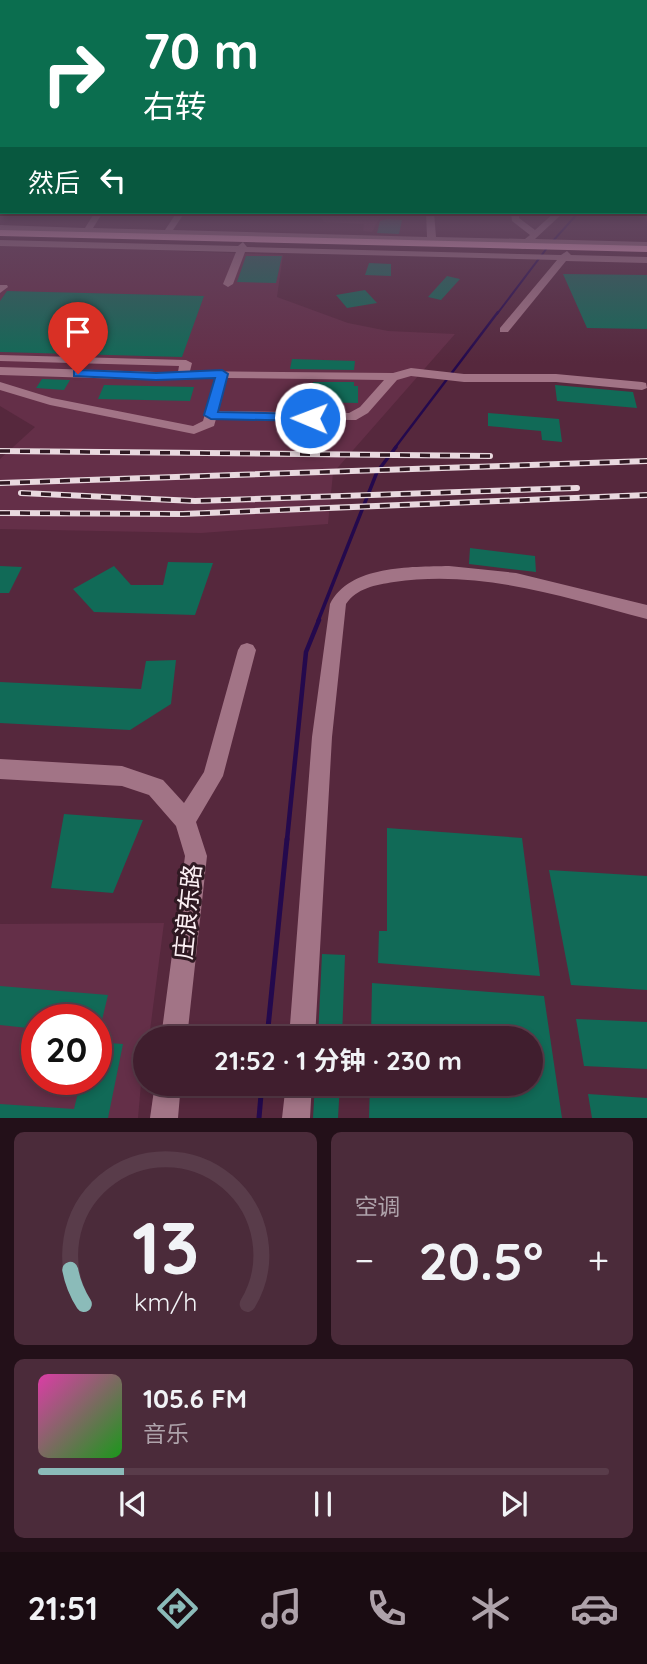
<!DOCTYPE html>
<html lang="zh">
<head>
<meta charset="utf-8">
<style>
	:root { --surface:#401e2e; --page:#4b2b3a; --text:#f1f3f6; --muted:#aea2aa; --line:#593c4a; --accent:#8bbbb9 }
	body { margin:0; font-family:Quicksand,"Noto Sans SC",sans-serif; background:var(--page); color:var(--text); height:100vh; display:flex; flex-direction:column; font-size:26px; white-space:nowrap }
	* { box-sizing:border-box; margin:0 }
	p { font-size:23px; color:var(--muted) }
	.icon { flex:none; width:38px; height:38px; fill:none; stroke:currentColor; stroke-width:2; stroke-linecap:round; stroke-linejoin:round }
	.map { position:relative; height:1118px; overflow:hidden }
	.details { display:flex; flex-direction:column; gap:14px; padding:14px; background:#231019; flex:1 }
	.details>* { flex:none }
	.banner { position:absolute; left:0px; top:0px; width:648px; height:214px; box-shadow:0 4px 10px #0003,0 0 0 2px var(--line); background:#0b6e4f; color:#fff; overflow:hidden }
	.speed { position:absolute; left:21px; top:1004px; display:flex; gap:14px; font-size:35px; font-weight:700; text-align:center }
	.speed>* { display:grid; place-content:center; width:91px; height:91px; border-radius:50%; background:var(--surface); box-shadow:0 4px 10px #0003,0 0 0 2px var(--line); line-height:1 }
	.speed .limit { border:10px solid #d22; background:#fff; color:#111 }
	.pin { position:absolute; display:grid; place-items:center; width:60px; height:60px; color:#fff; margin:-72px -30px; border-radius:50% 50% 50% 0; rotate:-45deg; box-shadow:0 0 7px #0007 }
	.pin .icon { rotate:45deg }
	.me { position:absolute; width:77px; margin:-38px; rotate:271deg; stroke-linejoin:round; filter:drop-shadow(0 0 5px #0008) }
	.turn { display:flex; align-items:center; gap:24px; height:147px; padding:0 28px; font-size:32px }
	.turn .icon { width:91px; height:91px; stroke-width:2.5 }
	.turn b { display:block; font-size:49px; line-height:60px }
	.then { display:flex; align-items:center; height:66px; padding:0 28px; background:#0003; gap:14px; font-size:26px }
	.big { font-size:52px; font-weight:700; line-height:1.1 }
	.details .widget { flex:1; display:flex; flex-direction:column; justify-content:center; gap:10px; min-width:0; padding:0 24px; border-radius:10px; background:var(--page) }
	.details .dial { align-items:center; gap:0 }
	.dial svg { height:182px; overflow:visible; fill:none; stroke:var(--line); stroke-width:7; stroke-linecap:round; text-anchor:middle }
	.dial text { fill:var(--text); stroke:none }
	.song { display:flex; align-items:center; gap:21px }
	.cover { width:84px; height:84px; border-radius:10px; background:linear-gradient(135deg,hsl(320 70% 55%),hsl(120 70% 35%)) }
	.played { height:7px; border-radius:4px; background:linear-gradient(90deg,var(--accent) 15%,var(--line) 15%) }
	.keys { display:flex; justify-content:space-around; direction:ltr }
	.heat { display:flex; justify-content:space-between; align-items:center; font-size:38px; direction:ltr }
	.details .tiles { flex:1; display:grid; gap:14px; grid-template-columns:1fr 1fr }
	.widget:last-child { grid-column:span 2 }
	.trip { position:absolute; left:133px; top:1026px; width:410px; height:70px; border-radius:35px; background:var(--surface); box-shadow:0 4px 10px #0003,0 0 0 2px var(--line); font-weight:700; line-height:70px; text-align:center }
	.menu { display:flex; height:112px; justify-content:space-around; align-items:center; background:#1a0c12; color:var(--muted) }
	.menu .icon { width:49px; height:49px }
	.menu .current { color:var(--accent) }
	.menu b { font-size:32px; color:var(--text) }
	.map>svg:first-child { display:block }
</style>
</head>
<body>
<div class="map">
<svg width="647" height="1118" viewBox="0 0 647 1118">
	<rect width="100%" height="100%" fill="#56283d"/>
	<!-- built -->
	<path fill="#642f48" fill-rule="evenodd" d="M312,212h71l-11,20 -9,-1 1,-7 -41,-2v-3l-13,-2z
		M0,244l283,11 -6,42 71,26 40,8 67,3 -122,139 -5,51 -127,9 -201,-4v-70l35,-32 -35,-21z
		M164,923l-15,115h-4l-7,80h-138v-194zM37,1020h59v60h-59z"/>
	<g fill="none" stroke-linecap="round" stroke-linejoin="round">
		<!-- stream-far4 -->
		<path stroke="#24094d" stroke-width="2" d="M552,242l27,-30
			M497,314l50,-66"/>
		<!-- stream-far3 -->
		<path stroke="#24094d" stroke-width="2.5" d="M394,449l104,-137"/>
		<!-- stream-far2 -->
		<path stroke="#24094d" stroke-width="3.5" d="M318,621l59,-149 19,-25"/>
		<!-- stream-far1 -->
		<path stroke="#24094d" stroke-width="4.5" d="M287,840l19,-188 13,-32"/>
		<!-- stream -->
		<path stroke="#24094d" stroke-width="5" d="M267,1038l20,-199
			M259,1118l3,-35"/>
	</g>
	<!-- building -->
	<path fill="#116a57" d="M387,219l15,1 -3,14 -22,-1 3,-12z
		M246,256h36l-6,27 -39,-1z
		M369,263l22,1v12l-26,-1z
		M563,274l84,1v54l-60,-1z
		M447,276l13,3 -19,21 -13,-3z
		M365,290l12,13 -30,5 -11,-13z
		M7,291l197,5 -22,61 -182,-5v-51z
		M292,359l63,2 -1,9 -64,-1z
		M42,379l28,1 -6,10 -28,-2z
		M313,382h41v4h4v17l-47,-1z
		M104,385l90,2 -4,14 -92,-2z
		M555,385l78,7 4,16 -80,-7z
		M488,413l71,6 3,23 -20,-2 -1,-9 -53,-5z
		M288,423l46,1 -1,10 -47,-2z
		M470,548l65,8 1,16 -67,-8z
		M168,562l45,1 -18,52 -101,-3 -21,-23 41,-23 17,19h32z
		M0,566l22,1 -13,26h-9z
		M176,660l-5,44 -41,26 -130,-7v-41l141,7 5,-28z
		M64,814l79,6 -30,73 -62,-5z
		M387,828l135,10 18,138 -162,-13 1,-32h8z
		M549,870l98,6v114l-76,-5z
		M322,954l23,1 -3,83h-24z
		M372,983l172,13 18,122h-193l1,-35h160v-45h-159z
		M0,986l108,9 -6,25h-65v9l-37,-4z
		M576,1019l71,3v47l-63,-3z
		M96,1042l27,2 -15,74h-108v-14l74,5 7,-29h15z
		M315,1083h25l-2,35h-25z
		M588,1094l59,4v20h-55z"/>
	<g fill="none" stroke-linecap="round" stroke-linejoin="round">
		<!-- minor -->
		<path fill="#a27486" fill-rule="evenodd" d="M95,212h8l-10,16 72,2 12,-18h8l-12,18 254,7 -1,-25h8l2,25 89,2 5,-4 -18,-14 -1,-9h8v6l16,12 20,-18h9l-29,27 112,3v6l-117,-3 -7,4 -3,-1v-4l-350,-9 -6,5 -4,-3 1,-2 -161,-4v-6l85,3z
			M0,240l238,6 5,-4 4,5 314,8 6,-4 4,4 76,2v6l-81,-2 -58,71h-8v-4l57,-68 -312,-8 -12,32 -5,3 -5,-3 13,-32 -236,-6z
			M0,285h7l1,2 -8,6z
			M0,355l186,5 6,3 -2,8 203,2 18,-5 53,6h92l86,8 4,1 1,5 -5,2 -86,-8h-92l-53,-6 -14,4 -29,33 -12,7 -140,-1 -2,7 -20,8 -144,-29 -50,-15v-8l52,16 141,28 10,-5 12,-43 -59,2 -156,-5v-8l156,5h22l1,-6 -179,-5zM227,378l157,2 -24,27 -11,6 -131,-2z
			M449,566l67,7 131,32v14c-83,-22 -167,-50 -253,-37 -19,3 -37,6 -48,22l-14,133 -17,301h-26l23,-301 18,-133c20,-39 80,-37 119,-38z
			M247,643l6,2 3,5 -33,126 -27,46 11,34 -20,182h-26l24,-182 -9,-30 -27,-31 -27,-9 -122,-7v-20l122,7 41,14 21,23 20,-31 34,-122 3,-5z
			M155,1083h26l-3,35h-28z
			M286,1083h26l-2,35h-28z"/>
		<!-- major -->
		<path fill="#feb2d1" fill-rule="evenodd" d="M0,230l647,16v6l-647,-16z"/>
		<!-- rail casing -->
		<g stroke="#e9d9df" stroke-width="6">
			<path id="rail" d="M0,451l490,5
				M0,483l647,-22
				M21,493l174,8 382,-13
				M0,513l183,1 464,-19"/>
		</g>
		<!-- rail -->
		<use href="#rail" stroke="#2f1922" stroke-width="3.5" stroke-dasharray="10" stroke-linecap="butt"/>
	</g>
	<!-- sky -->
	<linearGradient id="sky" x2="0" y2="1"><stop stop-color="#2f1622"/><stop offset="0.57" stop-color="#624862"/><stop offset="1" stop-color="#624862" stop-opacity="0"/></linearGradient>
	<rect width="647" height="363" fill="url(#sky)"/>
	<!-- route -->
	<path fill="#1a73e8" stroke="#114b97" stroke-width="2" d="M78,370l78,3 66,-3 6,4 -10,38 92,2 6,4 -6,3 -99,-2 -7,-4 11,-37 -59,2 -82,-4v-5z"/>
	<g text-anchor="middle" stroke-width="6" stroke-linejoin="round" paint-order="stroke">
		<!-- near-street labels -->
		<g font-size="24" fill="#fcf0f4" stroke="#2f1922">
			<text transform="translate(188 912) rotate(-84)" y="8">庄浪东路</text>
		</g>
	</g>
</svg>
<div class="speed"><div class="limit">20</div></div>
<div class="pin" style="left:78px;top:374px;background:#d93025"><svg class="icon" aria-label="arrive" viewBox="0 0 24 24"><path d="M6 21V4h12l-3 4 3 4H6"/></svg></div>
<svg class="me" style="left:310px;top:418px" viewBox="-20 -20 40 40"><circle r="17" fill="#1a73e8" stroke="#fff" stroke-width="3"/><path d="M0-11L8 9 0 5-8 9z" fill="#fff"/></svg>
<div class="trip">21:52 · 1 分钟 · 230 m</div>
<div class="banner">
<div class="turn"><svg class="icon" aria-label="right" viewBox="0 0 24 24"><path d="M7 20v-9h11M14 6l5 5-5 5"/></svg><div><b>70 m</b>右转</div></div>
<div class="then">然后<svg class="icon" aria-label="left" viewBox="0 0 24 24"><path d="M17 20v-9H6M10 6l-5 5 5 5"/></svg></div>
</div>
</div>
<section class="details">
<div class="tiles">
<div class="widget dial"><svg viewBox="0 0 100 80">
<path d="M14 69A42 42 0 1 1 86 69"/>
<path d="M14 69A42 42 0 0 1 8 54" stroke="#8bbbb9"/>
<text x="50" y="56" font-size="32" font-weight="700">13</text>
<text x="50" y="72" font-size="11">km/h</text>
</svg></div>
<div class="widget"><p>空调</p>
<div class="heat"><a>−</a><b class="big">20.5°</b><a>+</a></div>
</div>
<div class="widget">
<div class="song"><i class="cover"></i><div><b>105.6 FM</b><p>音乐</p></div></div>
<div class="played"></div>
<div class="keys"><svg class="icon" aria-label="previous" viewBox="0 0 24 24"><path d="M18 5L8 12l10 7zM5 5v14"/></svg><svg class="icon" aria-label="pause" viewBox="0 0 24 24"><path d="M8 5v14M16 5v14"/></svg><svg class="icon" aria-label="next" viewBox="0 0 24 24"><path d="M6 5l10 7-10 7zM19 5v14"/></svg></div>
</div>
</div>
</section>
<nav class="menu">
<b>21:51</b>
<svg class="icon current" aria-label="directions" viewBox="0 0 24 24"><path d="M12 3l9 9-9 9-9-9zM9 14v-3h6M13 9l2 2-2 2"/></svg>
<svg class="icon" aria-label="music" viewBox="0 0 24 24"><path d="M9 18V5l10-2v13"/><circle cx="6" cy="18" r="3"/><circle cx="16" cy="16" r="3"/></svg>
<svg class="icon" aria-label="phone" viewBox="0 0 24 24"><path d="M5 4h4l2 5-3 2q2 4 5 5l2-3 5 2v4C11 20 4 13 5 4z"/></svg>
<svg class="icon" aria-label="climate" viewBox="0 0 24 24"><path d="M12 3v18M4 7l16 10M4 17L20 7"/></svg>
<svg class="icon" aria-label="car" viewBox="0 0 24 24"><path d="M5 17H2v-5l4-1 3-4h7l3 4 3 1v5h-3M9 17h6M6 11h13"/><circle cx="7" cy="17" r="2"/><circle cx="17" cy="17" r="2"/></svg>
</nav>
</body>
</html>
